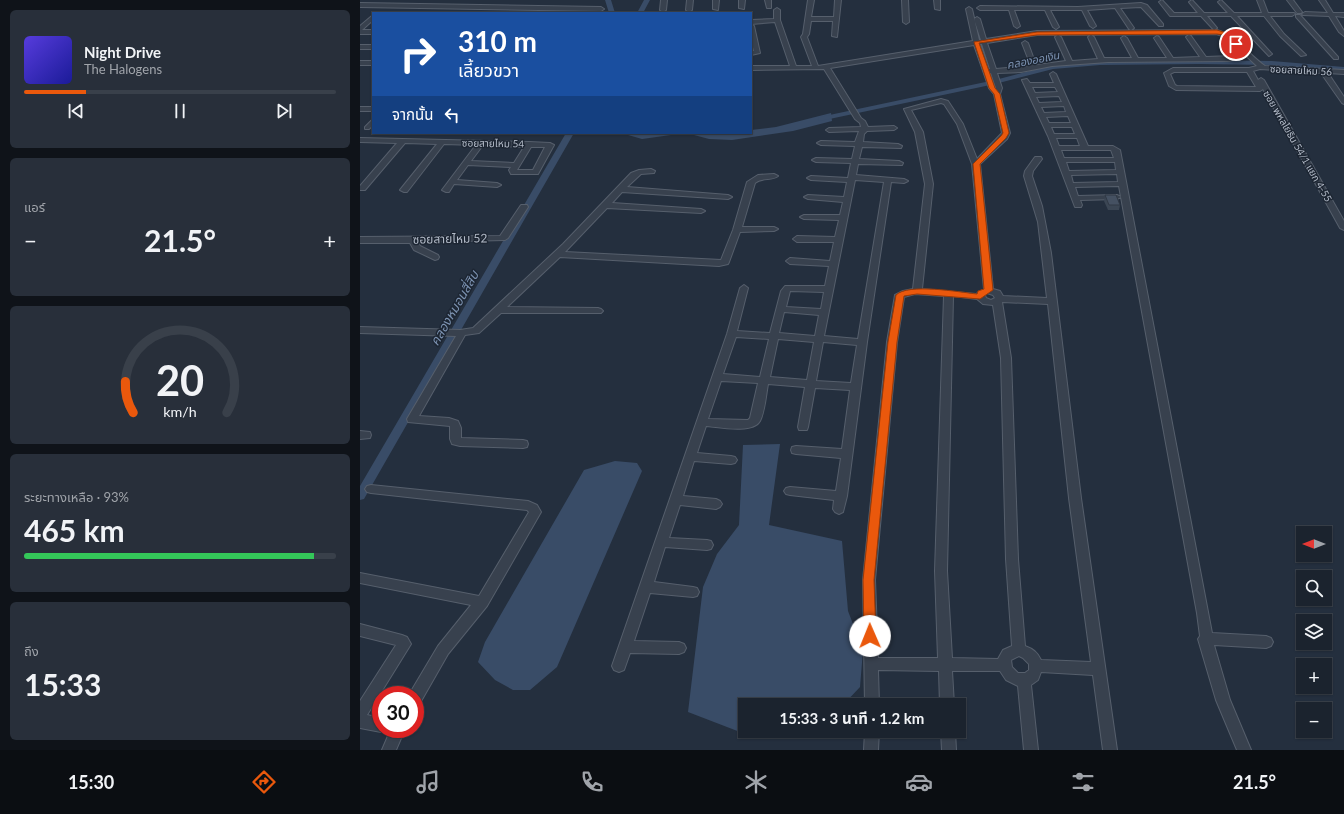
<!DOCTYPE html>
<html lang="th">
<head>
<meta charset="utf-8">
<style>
	:root { --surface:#1b232e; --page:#282f3a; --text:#f1f3f6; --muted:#a0a4aa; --line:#39404a; --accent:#ea580c }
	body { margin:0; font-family:Lato,"Noto Sans Thai",sans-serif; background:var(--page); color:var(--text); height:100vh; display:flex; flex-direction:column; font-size:15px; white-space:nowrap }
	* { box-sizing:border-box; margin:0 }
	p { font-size:13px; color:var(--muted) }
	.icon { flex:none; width:22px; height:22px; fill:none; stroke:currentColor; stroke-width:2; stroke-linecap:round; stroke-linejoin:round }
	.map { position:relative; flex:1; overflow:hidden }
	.side { display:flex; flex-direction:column; gap:10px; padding:10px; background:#0f1319; width:360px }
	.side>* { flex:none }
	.guide { position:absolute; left:12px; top:12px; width:380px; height:122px; border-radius:0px; box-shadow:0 1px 3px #0004,0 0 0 1px var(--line); background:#1a4fa0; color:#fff; overflow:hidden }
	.needle { width:26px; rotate:270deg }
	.fabs { position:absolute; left:936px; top:526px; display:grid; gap:8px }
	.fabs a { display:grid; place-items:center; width:36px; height:36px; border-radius:0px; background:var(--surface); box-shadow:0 1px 3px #0004,0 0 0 1px var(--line); font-size:20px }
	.speed { position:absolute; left:12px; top:686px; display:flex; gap:8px; font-size:20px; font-weight:700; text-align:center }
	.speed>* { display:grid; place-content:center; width:52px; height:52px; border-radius:50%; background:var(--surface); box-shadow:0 1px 3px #0004,0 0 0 1px var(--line); line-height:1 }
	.speed .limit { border:6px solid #d22; background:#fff; color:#111 }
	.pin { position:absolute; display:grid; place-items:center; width:34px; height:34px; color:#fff; margin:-17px; border:2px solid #fff; border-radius:50%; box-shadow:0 1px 4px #0007 }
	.me { position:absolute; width:44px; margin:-22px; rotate:359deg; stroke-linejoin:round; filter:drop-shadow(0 0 3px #0008) }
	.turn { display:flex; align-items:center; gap:14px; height:84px; padding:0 20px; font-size:18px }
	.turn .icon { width:52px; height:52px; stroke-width:2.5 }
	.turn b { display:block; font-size:28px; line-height:34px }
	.then { display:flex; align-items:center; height:38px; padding:0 20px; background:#0003; gap:8px; font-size:15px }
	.big { font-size:30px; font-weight:700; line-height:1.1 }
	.side .card { flex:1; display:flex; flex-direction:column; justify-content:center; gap:6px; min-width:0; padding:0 14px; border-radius:6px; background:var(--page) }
	.side .dial { align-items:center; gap:0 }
	.dial svg { height:104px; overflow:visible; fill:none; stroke:var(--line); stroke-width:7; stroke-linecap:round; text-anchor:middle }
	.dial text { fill:var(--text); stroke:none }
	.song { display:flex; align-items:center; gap:12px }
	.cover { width:48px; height:48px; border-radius:6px; background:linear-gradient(135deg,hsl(250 70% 55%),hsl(240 70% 35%)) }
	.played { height:4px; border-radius:2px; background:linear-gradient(90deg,var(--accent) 20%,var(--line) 20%) }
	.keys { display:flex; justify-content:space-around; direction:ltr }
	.heat { display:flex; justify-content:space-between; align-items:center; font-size:22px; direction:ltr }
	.charge { height:6px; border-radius:3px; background:linear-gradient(90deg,#34c759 93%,var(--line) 0) }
	.trip { position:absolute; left:378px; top:698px; width:228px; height:40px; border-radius:0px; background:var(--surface); box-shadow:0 1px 3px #0004,0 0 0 1px var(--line); font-weight:700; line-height:40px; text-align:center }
	.tab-bar { display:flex; height:64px; justify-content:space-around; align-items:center; background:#0b0e12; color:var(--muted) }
	.tab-bar .icon { width:28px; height:28px }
	.tab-bar .active { color:var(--accent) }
	.tab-bar b { font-size:18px; color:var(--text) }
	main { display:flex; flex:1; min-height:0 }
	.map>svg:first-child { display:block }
</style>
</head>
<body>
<main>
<section class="side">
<div class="card">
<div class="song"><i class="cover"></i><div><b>Night Drive</b><p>The Halogens</p></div></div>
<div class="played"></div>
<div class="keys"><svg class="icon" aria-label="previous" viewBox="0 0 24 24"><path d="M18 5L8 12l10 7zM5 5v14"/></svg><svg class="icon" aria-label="pause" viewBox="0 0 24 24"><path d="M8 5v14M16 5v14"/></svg><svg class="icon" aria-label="next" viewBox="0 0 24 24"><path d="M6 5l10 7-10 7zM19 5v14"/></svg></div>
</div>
<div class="card"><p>แอร์</p>
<div class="heat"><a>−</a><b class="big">21.5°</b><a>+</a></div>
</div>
<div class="card dial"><svg viewBox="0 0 100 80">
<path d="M14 69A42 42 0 1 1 86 69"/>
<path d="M14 69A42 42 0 0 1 8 45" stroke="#ea580c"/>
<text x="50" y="56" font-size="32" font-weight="700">20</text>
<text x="50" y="72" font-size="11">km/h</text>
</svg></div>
<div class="card"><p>ระยะทางเหลือ · 93%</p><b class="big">465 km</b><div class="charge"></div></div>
<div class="card"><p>ถึง</p><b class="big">15:33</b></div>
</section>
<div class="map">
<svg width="984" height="750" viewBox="0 0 984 750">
	<rect width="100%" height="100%" fill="#242f3e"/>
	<!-- water -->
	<path fill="#394c67" d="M471,113l1,8 -39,10 -61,9 -23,-1 -15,-4h-23l-29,4 -14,-4 -1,-2h124v-3l25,-3z
		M420,444l-11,81 73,16 6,70 15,39 -3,37 -17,18h-98v25l-5,2 -52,-20 15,-125 14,-33 22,-29 4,-80z
		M255,461l22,2 5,8 -85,196 -27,23h-17l-18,-10 -17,-18 7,-20 99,-172z"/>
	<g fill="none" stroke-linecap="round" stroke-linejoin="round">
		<!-- canal -->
		<path fill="#394c67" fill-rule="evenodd" d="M245,0h6l4,13h-6z
			M284,0h6l-7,13h-6z
			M839,60l73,1 72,6v4l-72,-6 -73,-1 -99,1 -47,4 -58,15 -175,37 -3,-2 3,-2 175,-37 58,-15 47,-4z
			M206,133h8l-210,366 -4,1v-14z"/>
		<!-- minor casing -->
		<g stroke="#565f6c" stroke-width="2">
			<path id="minor" d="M301,0h6l-1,10 -3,2 -3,-2z
				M327,0h6l-1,10 -3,2 -3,-2z
				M353,0h6l-1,10 -5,-1z
				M379,0h6l-1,9 -5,-1z
				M405,0h6v8h-4z
				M448,0h6l-3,17h23l1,-17h6l-4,37 -5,-1 1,-15h-22l-2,13 -2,3 11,29 155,-25 -7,-32 3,-2 3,2 7,31h2l-7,-21 3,-2 3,2 6,20 51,-8 180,-1c20,6 31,24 48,36l79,4v4l-16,-1 16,24v7l-2,-1 -21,-30 -61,-4 -7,2 5,9 3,-2 3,2 80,141v9l-4,-2 -77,-139 -3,2 -84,-1 -7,-4 -5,-13 9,-5h76l8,-2 -31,-29 -10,-3 -179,1 -50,8 9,26 35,-3 -9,-23 3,-2 3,2 8,22 30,-4 -11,-24 3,-2 3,2 11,24 26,-2 -10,-22 3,-2 3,2 10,21h28l-11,-20 3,-2 3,2 11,20h29l-13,-20 3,-2 2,1 14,21 27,-1 -14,-20 3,-2 2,1 15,21 27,-1 -8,-10 3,-2 12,13 -11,4 -121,1 -56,4 -31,6 -24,1 5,15 -2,6 10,39 -3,6 -27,25 13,125 7,2 3,5 44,2 -9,-76 -14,-46 1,-5 10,-14h6l1,2 -9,12 -1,5 10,30 9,47 30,245 36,252h-14l-10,-75 -52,-3 -3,8 -7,5 7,65h-14l-6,-64 -12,-6 -6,-9h-48l2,34h-14l-1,-34 -61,-1 1,35h-14l-2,-125 24,-238 8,-47 8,-4 10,-2 12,-105 -10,-52 -11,-23 37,-10 7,2 15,23 14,35 25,-26 -8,-39 -5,-6 -15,-43 -144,23 31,50 4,3 3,6 26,-1 3,2 -3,2 -27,1 -3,3 -1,8 35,2 4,2 -1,2 -39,-1 -3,12 40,2 4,2 -1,2 -44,-1 -2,11 48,4 4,2 -4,2 -13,-1 -24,160 -20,154 -4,16 -4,2 -4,-2 -2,-3 1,-9 -44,-5 -4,-1 -2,-3 2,-3 4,-1 46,4 5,-33 -45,-4 -4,-1 -1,-3 1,-3 4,-1 46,3 8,-59 -35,-2 -7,39 -1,3h-8l-1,-3 7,-40 -37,-3c-2,11 -3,27 -8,37 -7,13 -42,6 -54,5l-9,27 34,3 4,1 2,3 -2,3 -4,1 -37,-3 -11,35 33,3 4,2 2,3 -2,3 -4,2 -36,-4 -11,33 38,2 4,1 2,4 -2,4 -4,1 -42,-3 -11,35 39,5 4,1 2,4 -2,4 -4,1 -43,-4 -16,48 45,1 5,2 2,4 -2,4 -5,2 -49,-1 -6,17 -5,2 -5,-2 -2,-4 115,-332 13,-46 4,-3 4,3 -11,43 33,2 11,-42 4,-5h40l4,-20 -39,-2 -4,-3 4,-3 40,3 4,-19h-37l-4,-3 4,-3 38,1 4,-17 -35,-1 -4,-2 4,-2h36l3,-13 -35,-3 -4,-2 4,-2 36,2 3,-15 -36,-2 -4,-2 4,-2 37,2 3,-15 -35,-1 -4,-2 4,-2 36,1 3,-13 -34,-1 -4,-2 4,-2 34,1 4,-11 -30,1 -3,-2 3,-2 32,-1 -1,-4 -5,-4 -31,-50 -73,1v-4h39l-15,-44 -24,2v-4l23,-1v-9l3,-2 3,2v10l16,46h16l-11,-29 2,-3zM620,44h2l8,25h-1zM814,72h73l9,15 -79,-1 -2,-1 -5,-11zM630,73h1l5,15h-1zM581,103l3,1 13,20 15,40 12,125 -8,5 -54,-5 11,-105 -10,-52 -12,-22zM495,180l29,2 -26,157 -34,-3zM430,291l34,1 -3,17 -35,-2zM627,293l6,2 2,3 -4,2 -5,-2 -1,-3zM555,294l29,2 -9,275 3,87h-60l-3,-78 22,-238 7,-45zM593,296l24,3 6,5 10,1 8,53 5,201 6,87 -9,4 -5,9 -46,-1 -5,-87zM642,302l46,2 21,194 22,164 -50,-2c-4,-8 -8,-11 -16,-14l-7,-87 -7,-201zM424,312l35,3 -4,21 -36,-3zM376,337l33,2 -9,38 -37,-3zM418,339l36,3 -7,38 -37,-3zM463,342l34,3 -6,38 -35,-2zM361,381l37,2 -8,35 -2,2 -40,-1zM659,656l4,2 6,6v6l-4,3h-7l-6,-6 -1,-7z
				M542,0h6l1,22 -3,2 -3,-2z
				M574,0h6v10l-5,-1z
				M802,0l12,13h24l-9,-11 3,-2 12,13h24l-10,-11 3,-2 13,13h28l-5,-13h6l5,13h26l1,1 -3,2h-22l14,18 22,21 -5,1 -21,-20 -16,-20h-27l34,37 1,1 -3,2 -38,-40h-24l10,12 -3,2 -13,-14h-31l-11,-14z
				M927,0h6l9,12 -1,1h-4z
				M959,0h6l8,13h11v4l-9,-1 9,15v5l-5,-4 -10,-16 -26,-1 -1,-1 3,-2 23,1z
				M0,3l241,4 3,2 -3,2 -241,-4z
				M781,3l6,2 16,19v2h-4l-18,-19 -21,1 14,20 -3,2 -2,-1 -14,-21 -28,2 9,16 -3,2 -3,-2 -8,-16h-32l9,17 -3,2 -3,-2 -8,-17h-31l6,16 -3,2 -3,-2 -5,-16h-29l-3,-2 3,-2 98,1z
				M13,15v5l-11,10h11v4h-13v-8z
				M936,15h4l38,42v2h-4l-38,-42z
				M391,24l3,2 6,27 -9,2v-4h3l-3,-12z
				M0,45h13v4h-13z
				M0,61h13v4h-13z
				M693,72l3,2 32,72h25l7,4 92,483 54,3 5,2 2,4 -2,4 -5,2 -52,-3 16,55 21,50h-14l-21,-50 -18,-61 2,-3 -3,-23 -78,-427 -44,1 3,9 39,-1 4,2 -4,2 -37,1 2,5 -1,2h-6l-27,-71 -26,-56 5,-1 3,4h24l-4,-9zM672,87h23l3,5 -23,1zM699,96l3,6 -23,1 -3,-6zM704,106l2,6 -22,1 -3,-6zM708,116l3,7h-22l-3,-6zM691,127h21l3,7h-21zM696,138h21l3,8h-21zM701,150h50l3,8h-50zM706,162h49l1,8 -47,1zM757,174l1,8 -45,1 -2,-8z
				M0,107h13v4h-13z
				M13,119v6l-4,4h-4v-2z
				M0,138l169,4 21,1 4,2 -16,29h-27l-2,-4 2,-3 -43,-2 -11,15 40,3 4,2 -4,2 -43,-3 -5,8h-3l-4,-2 34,-45 -32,-1 -37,48h-3l-4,-2 37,-46 -32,-1 -40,47h-5v-4l37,-43 -37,-1zM123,145l41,2 -10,16 -43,-2zM171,147h14l-12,23h-16z
				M291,169l4,2 -1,2 -13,1 -14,13 101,8 4,2 -4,2 -106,-7 -10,11 89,6 4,2 -4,2 -94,-5 -42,44 156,8 12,-30 14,-48 11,-7 16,-1 4,2c-7,5 -15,1 -23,7l-13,44h32l4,2 -4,2 -34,1 -11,30 -1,2 -9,2 -159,-9 -53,50 91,1 3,1 2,2 -2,2h-100l-22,20 -14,2 -46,81 30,2 9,3 3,7v10l62,2 4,1 1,3 -1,3 -4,1 -63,-2 -8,-2 -2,-5v-13l-42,-4 -1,-3 49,-83 -96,-3v-6l100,3 13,-2 90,-84 68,-71 8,-3z
				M161,205h6l1,2 -20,31 -3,2 -87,2 2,4 18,9 1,2 -1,2 -3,1 -21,-10 -4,-7h-50v-6l140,-1z
				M0,431l10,1 1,3 -1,3 -10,1z
				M11,485l157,16 9,4 4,7 -54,94 -39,48 -28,49 -5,2v-10h-6l1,-2 28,-47 33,-41 -111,-22v-10l119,23 50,-84 -2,-2 -156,-17 -4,-1 -2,-3 2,-3z
				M0,624l42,11 5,2 4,7 -44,71 14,3v11h5l-5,3 -21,-4v-27l36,-56 -36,-9z
				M31,729h14l-9,21h-14z
				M505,731h14l-1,19h-14z
				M581,731h14l1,19h-14z"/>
		</g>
		<!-- minor -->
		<use href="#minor" fill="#38414e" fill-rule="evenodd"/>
	</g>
	<!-- wall -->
	<path fill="#3b4654" d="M745,195l15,10 -1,5h-11l-4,-9z"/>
	<!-- building -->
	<path fill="#455162" stroke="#303945" d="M745,195h11l4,10h-11z"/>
	<!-- route -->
	<path fill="#ea580c" stroke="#983908" d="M857,30l10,3 12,11 -5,1 -11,-10 -6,-1 -180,1 -58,8 16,45 5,6 9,39 -3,5 -26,26 13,126 -13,9 -63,-5 -13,2 -7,46 -23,238 2,56 -2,3 -4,2 -4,-2 -2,-3 -1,-56 25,-238 8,-47c12,-12 63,-3 81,-1l1,-3 6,-2 -11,-125 28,-28 2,-3 -9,-39 -5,-6 -15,-46 63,-10z"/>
	<g text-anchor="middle" stroke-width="3" stroke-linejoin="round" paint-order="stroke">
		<!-- far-street labels -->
		<g font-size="10" fill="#b4bcc9" stroke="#1d2633">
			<text transform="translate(941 70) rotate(3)" y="4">ซอยสายไหม 56</text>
			<text transform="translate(133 143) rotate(1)" y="4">ซอยสายไหม 54</text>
			<text transform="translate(938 146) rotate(60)" y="4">ซอย พหลโยธิน 54/1 แยก 4-55</text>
		</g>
		<!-- far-water labels -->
		<g font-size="11" font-style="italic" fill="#7c92b1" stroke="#1d2633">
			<text transform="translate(673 60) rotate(-11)" y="4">คลองออเงิน</text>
		</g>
		<!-- street labels -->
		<g font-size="12" fill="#b4bcc9" stroke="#1d2633">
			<text transform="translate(90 239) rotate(-1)" y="4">ซอยสายไหม 52</text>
		</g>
		<!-- water labels -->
		<g font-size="13" font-style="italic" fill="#7c92b1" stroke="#1d2633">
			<text transform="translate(94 308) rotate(-60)" y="5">คลองหมอนสี่สิบ</text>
		</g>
	</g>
</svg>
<div class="fabs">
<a><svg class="needle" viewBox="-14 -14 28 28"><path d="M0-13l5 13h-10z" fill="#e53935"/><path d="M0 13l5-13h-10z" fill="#a0a4aa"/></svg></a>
<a><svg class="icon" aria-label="search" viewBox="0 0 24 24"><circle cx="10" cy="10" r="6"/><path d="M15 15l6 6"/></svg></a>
<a><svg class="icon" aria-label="layers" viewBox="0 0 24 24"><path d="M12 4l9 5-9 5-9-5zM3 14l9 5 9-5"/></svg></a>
<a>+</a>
<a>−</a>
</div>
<div class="speed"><div class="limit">30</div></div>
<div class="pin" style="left:876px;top:44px;background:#d93025"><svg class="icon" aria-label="arrive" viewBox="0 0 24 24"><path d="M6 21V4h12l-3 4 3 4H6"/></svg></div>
<svg class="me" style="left:510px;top:636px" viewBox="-20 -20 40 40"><circle r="19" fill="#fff"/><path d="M0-13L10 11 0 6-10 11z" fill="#ea580c"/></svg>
<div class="trip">15:33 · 3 นาที · 1.2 km</div>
<div class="guide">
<div class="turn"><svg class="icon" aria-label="right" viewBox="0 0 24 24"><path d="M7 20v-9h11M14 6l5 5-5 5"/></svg><div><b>310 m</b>เลี้ยวขวา</div></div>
<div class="then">จากนั้น<svg class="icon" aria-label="left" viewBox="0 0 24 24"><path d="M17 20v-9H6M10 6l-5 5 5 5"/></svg></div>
</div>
</div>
</main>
<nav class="tab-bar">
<b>15:30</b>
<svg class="icon active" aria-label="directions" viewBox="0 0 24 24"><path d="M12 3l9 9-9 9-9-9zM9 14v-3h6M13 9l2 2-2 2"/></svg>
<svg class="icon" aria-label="music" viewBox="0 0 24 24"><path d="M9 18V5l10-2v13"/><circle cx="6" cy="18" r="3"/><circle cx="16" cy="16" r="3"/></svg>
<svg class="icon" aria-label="phone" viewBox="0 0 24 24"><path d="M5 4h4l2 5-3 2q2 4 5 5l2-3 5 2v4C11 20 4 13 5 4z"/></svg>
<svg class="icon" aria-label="climate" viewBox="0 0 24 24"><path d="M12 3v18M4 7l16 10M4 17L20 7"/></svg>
<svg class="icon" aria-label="car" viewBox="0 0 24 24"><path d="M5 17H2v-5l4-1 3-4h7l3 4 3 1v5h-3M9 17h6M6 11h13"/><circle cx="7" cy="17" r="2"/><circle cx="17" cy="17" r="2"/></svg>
<svg class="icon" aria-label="filters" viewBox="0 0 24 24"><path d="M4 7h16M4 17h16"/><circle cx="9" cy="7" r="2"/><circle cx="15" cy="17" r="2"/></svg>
<b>21.5°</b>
</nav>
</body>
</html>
